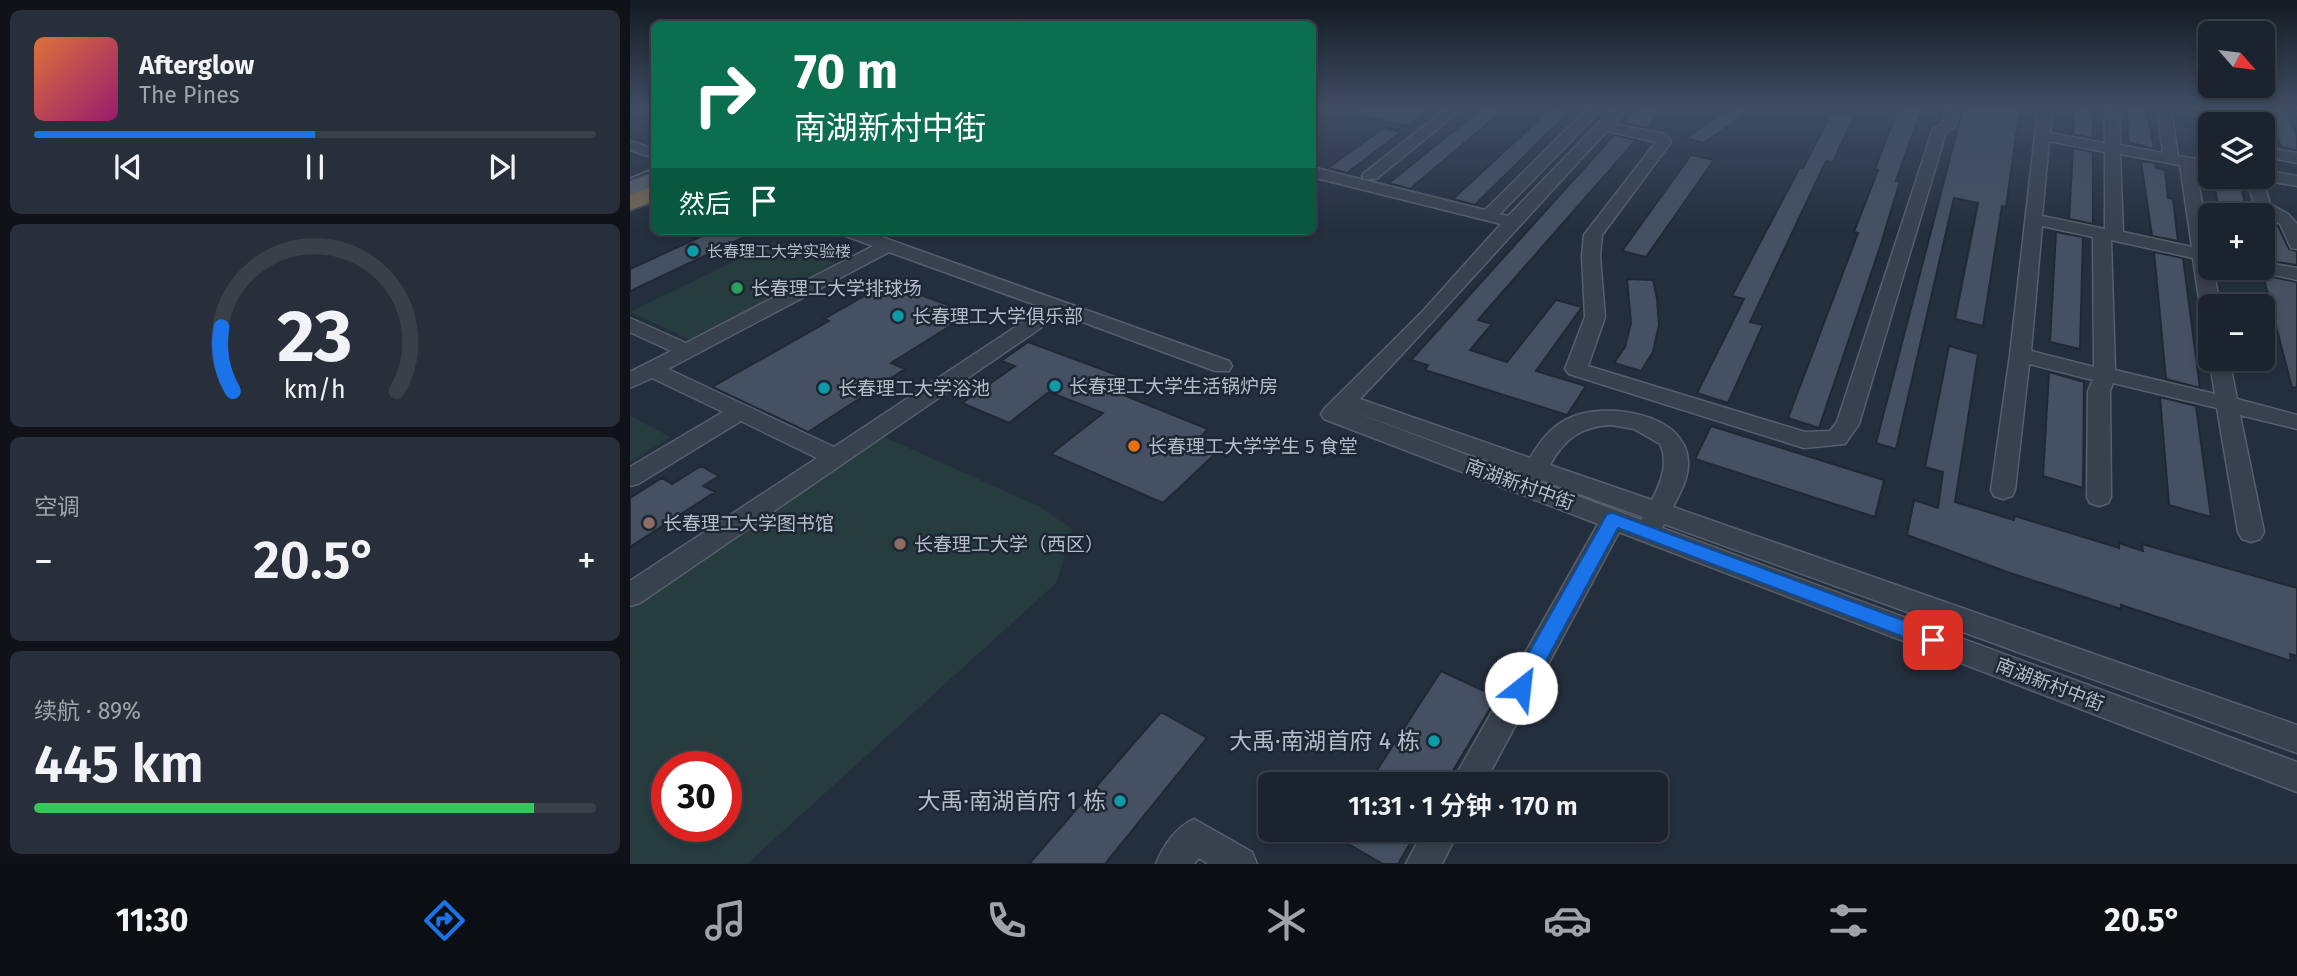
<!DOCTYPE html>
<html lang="zh">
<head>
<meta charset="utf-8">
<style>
	:root { --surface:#1b232e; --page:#282f3a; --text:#f1f3f6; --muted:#a0a4aa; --line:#39404a; --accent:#1a73e8 }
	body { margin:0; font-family:"Fira Sans","Noto Sans SC",sans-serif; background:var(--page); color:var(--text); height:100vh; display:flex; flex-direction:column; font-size:26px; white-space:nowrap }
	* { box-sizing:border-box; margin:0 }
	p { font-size:23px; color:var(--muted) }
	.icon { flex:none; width:38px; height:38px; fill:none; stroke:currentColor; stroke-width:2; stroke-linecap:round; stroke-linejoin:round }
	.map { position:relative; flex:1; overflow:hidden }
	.panel { display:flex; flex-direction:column; gap:10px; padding:10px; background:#0f1319; width:630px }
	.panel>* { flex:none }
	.top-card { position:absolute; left:21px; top:21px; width:665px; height:214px; border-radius:10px; box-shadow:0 4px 10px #0003,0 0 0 2px var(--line); background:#0b6e4f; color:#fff; overflow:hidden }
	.needle { width:46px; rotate:118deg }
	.buttons { position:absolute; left:1568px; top:21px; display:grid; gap:14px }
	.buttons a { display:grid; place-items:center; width:77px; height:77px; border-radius:10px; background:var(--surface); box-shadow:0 4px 10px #0003,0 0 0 2px var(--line); font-size:35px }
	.speed { position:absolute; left:21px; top:751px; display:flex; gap:14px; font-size:35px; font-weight:700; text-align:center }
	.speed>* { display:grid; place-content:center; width:91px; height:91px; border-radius:50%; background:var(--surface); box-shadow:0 4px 10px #0003,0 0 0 2px var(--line); line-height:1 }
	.speed .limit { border:10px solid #d22; background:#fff; color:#111 }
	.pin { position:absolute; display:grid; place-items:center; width:60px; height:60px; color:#fff; margin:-30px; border-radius:14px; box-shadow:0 4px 10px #0006 }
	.me { position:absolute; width:77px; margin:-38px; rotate:29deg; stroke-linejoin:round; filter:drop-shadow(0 0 5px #0008) }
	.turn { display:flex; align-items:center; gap:24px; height:147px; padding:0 28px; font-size:32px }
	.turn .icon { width:91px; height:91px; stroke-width:2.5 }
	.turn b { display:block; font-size:49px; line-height:60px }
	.then { display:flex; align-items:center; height:66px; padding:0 28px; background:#0003; gap:14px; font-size:26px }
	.big { font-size:52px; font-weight:600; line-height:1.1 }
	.panel .card { flex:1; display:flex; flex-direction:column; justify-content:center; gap:10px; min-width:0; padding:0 24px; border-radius:10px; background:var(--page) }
	.panel .dial { align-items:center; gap:0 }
	.dial svg { height:182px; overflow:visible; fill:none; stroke:var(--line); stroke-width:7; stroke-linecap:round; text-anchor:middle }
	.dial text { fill:var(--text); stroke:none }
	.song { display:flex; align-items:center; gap:21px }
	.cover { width:84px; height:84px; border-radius:10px; background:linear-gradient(135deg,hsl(20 70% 55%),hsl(320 70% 35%)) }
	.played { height:7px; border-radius:4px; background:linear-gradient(90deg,var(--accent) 50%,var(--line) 50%) }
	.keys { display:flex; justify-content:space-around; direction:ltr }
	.heat { display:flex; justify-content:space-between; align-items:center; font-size:38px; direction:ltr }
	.charge { height:10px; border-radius:5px; background:linear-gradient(90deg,#34c759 89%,var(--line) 0) }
	.trip { position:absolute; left:628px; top:772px; width:410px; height:70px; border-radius:10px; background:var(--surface); box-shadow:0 4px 10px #0003,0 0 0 2px var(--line); font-weight:600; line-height:70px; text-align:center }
	.tab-bar { display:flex; height:112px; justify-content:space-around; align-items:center; background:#0b0e12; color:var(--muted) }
	.tab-bar .icon { width:49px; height:49px }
	.tab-bar .active { color:var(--accent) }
	.tab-bar b { font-size:32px; color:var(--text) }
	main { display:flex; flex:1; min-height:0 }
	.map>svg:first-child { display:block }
</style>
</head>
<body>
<main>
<section class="panel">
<div class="card">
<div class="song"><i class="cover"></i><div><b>Afterglow</b><p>The Pines</p></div></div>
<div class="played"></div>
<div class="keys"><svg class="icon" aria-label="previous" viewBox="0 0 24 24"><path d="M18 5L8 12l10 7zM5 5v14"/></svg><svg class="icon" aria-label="pause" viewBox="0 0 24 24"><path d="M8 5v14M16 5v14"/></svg><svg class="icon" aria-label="next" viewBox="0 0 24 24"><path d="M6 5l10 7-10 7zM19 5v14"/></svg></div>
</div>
<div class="card dial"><svg viewBox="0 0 100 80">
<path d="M14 69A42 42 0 1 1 86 69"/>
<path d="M14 69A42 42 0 0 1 9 41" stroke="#1a73e8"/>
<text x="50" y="56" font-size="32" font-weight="700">23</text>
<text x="50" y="72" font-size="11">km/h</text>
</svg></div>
<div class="card"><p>空调</p>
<div class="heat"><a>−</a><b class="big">20.5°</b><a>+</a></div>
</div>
<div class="card"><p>续航 · 89%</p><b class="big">445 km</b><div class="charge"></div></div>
</section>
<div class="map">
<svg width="1667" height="864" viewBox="0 0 1667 864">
	<rect width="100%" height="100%" fill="#242f3e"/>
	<!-- green -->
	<path fill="#263c3f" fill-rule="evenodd" d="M146,241l63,24 -146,76 -63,-29z
		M0,416l41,21 -41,25z
		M252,436l158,71 33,23 -17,53 -309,281h-117v-257zM37,766h59v60h-59z"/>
	<!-- building -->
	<path fill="#455162" stroke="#1f2835" stroke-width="2" d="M727,108h73l-23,18 -51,-11z
		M852,108h24l-96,81 -21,-6z
		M921,108l19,3 -95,94 -22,-6z
		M1007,108h27l-17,20 -24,-5z
		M1101,108h24l-51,35 -18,-5z
		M1268,108h24l-26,73h4l-20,66 -61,181 -31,-10 70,-185 -4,-1 24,-62 -3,-1z
		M1333,108h57l-14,99 -4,-1 -19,120 -28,-7 23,-116 -24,-5 -58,251 -20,-6z
		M1444,108h19v30l-20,-3z
		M1497,108h20l7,41 -26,-7z
		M1568,108h23l4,16h-23z
		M1637,108h19l11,28v14l-16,-3z
		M1202,112l22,4 -21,46 -7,-1 -76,161 13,3 -35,78 -31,-10 47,-94 -12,-3 68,-129 3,1z
		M753,128l18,4 -54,41 -19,-5z
		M984,135l22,5 -158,180 14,4 -22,26 37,12 49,-62 26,7 -46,64 50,15 -19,29 -142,-45 3,-5 -17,-5z
		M1443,148l20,4v72l-24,-5z
		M1061,155l23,5 -68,97 -24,-6z
		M1511,161l14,2 1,5 9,2 3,28 5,1 5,42 -26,-5z
		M1583,178l27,5 7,28 -29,-6z
		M1633,216l15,10 11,23 8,2v14l-34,-5z
		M83,231h44l-127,60v-22z
		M1426,232l27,5 -3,112 -30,-7z
		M1524,252l29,6 17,130 -34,-9z
		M1633,275l34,7v105l-5,1z
		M997,279l26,1 4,18 2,27 -6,27 -12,19 -27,-8 11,-16 6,-24z
		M257,283l84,30 -80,50 14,6 -97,63 -96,-45 117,-66 -5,-2z
		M398,342l103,38 -15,12 92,37 -8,8 11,4 -9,9 12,5 -51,48 -112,-49 52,-41 -54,-21 -40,31 -47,-20 53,-37 -14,-5z
		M1319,346l29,8 -23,148 59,18 1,-4 104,32v-5l24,8 -1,-7 155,44v68l-7,-2 1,7 -170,-56v4l-111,-36 -103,-38 7,-35 24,8 5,-36 -18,-5z
		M1419,372l35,10 -1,106 -40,-12z
		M1530,397l36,9 15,111 -42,-12z
		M1081,426l173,54 -9,37 -180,-58z
		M71,466l18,10 -16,10 12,6 -85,55v-49l32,-20 10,6z
		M811,671l56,26 -52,87h-77z
		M531,712l46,26 -102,126h-76z
		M694,830h94l-20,34h-15z"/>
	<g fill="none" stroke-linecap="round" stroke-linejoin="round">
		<!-- minor casing -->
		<g stroke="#565f6c" stroke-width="3">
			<path id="minor" d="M682,108h11l-11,6z
				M817,108h16l-87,71h-12l-2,-3 2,-3z
				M958,108h15l-103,106 8,2 105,-108h15l-14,16 51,10 6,8 -69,93 -2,21 5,61 -17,49 217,66 25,-1 7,-9 96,-293 9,-5 4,-16h14l-5,19 -9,5 -87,292 -14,20 -41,4 -235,-74 -4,-5 20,-52 -3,-61 2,-21 72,-93 -49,-11c-83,89 -163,180 -247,268l170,59c11,-18 22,-33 42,-41 35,-15 114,-4 116,44 1,17 -8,32 -15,46l624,218v28l-633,-229 -2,4 635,234v30l-678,-260 -135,252h-33l147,-260 -274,-105 -3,-5 3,-5 98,-97 79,-88 -189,-47v-10l173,43zM719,410l172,63 -1,2zM981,425l23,4 26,15c9,19 1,38 -8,56l-102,-35c14,-26 32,-39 61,-40zM911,480l102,37 -2,3 -101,-38z
				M1408,108h14l-2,25 55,10v-35h14l1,37 43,8 -6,-45h14l7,48 32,5v10l-14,-3 14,83v17h3l7,38h-10v6l-10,-6 -7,-48 -82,-18 4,130 100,24 -6,-35 1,-2v2h19l8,40 60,16v14l-57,-14 24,117 -4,7 -9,3 -9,-3 -4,-7 -21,-124 -104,-25 -3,8 1,106 -3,6 -9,3 -9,-3 -3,-6 1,-106 5,-11 -64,-16 -14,126 -3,6 -9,3 -9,-3 -3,-6 19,-135zM1419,141l56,11v77l-63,-13zM1490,154l60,11 12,82 -69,-15zM1412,226l51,11 1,130 -63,-16z
				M1594,108h14l5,16h-14z
				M0,141l24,8v9l-24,-8z
				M1633,147l34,6v10l-34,-7z
				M1633,170l34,6v10l-34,-6 7,24 18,10 9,10v25l-6,-1 -11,-24 -25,-17 -9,-30h17z
				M210,231h25l364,130 3,5 -3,5h-14l-154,-57 -421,289 -10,3v-25l187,-123 -76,-37 -103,63 -8,2v-19l93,-55 -71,-34 -22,10v-16l41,-21 -41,-19v-14l56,25 187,-97 -30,-11zM259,252l155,56 -210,139 -166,-78z
				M1633,262l34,6v12l-40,-9 -3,-3h9z
				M564,819l58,33 5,12h-49l-9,-6 -5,6h-38c7,-18 20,-37 38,-45z
				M794,830h35l-17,34h-36z"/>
		</g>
		<!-- major casing -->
		<g stroke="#414a57" stroke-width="3">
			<path id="major" d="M24,173v13l-24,9v-14z"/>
		</g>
		<!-- highway casing -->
		<g stroke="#434c59" stroke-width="4">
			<path id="highway" d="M24,186v15l-24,9v-16z"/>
		</g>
		<!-- minor -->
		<use href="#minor" fill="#38414e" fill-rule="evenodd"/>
		<!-- major -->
		<use href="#major" fill="#56606e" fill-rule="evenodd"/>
		<!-- highway -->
		<use href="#highway" fill="#746855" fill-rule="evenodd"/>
		<!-- tram -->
		<path stroke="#5a6575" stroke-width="2" d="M0,178l24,-10"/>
	</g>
	<!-- sky -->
	<linearGradient id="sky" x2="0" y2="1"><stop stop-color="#141a22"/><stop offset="0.47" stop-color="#3f4d63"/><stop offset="1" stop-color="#3f4d63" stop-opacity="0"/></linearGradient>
	<rect width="1667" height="229" fill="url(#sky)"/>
	<!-- route -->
	<path fill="#1a73e8" stroke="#114b97" stroke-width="2" d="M983,513l327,121 3,6 -3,6 -7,2 -315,-120 -90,166 -7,3 -8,-3 -3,-6 3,-7 94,-167z"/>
	<!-- markers -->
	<g fill="#0f9aa8" stroke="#1d2633" stroke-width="2.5">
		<circle cx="63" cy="251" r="7"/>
		<circle cx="268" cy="316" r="7"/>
		<circle cx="425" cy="386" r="7"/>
		<circle cx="194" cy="388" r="7"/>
		<circle cx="804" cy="741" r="7"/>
		<circle cx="490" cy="801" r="7"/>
	</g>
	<circle fill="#2e9e5b" stroke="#1d2633" stroke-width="2.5" cx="107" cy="288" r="7"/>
	<circle fill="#e8710a" stroke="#1d2633" stroke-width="2.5" cx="504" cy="446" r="7"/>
	<g fill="#8d6e63" stroke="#1d2633" stroke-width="2.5">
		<circle cx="19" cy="523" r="7"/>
		<circle cx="270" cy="544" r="7"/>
	</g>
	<g text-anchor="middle" stroke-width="5" stroke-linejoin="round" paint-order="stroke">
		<!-- far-poi labels -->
		<g font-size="16" fill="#b4bcc9" stroke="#1d2633" text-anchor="start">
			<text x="77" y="257">长春理工大学实验楼</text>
		</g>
		<!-- poi labels -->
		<g font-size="19" fill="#b4bcc9" stroke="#1d2633" text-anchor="start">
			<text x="121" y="295">长春理工大学排球场</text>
			<text x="282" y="323">长春理工大学俱乐部</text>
			<text x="439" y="393">长春理工大学生活锅炉房</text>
			<text x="208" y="395">长春理工大学浴池</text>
			<text x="518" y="453">长春理工大学学生 5 食堂</text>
			<text x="33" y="530">长春理工大学图书馆</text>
			<text x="284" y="551">长春理工大学（西区）</text>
		</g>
		<!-- street labels -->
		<g font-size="19" fill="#b4bcc9" stroke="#1d2633">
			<text transform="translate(890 484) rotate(20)" y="7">南湖新村中街</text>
			<text transform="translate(1420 684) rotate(21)" y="7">南湖新村中街</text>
		</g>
		<!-- near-poi labels -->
		<g font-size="23" fill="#b4bcc9" stroke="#1d2633" text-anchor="end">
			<text x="790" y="749">大禹·南湖首府 4 栋</text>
			<text x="476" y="809">大禹·南湖首府 1 栋</text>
		</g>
	</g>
</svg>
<div class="buttons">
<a><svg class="needle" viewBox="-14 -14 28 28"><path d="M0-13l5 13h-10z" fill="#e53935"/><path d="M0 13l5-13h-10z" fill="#a0a4aa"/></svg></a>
<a><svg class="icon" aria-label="layers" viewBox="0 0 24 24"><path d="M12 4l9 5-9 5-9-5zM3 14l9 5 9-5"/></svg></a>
<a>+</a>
<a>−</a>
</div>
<div class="speed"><div class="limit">30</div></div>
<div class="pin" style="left:1303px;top:640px;background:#d93025"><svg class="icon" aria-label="arrive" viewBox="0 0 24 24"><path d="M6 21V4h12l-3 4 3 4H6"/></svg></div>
<svg class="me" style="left:891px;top:688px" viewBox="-20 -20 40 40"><circle r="19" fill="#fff"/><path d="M0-13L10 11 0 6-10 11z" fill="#1a73e8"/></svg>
<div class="trip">11:31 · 1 分钟 · 170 m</div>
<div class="top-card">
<div class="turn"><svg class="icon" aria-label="right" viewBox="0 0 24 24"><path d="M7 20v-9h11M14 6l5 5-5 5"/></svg><div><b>70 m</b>南湖新村中街</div></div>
<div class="then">然后<svg class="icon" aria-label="arrive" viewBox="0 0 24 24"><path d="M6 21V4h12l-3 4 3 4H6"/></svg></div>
</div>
</div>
</main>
<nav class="tab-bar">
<b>11:30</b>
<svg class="icon active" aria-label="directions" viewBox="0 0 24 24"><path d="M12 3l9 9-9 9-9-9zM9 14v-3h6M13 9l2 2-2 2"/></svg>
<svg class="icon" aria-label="music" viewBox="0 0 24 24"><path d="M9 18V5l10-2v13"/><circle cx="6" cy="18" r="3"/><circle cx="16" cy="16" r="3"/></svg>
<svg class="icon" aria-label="phone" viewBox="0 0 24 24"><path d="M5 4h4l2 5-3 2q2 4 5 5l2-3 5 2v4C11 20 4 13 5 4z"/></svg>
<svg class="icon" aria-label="climate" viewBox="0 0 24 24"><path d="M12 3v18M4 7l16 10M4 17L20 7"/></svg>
<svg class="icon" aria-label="car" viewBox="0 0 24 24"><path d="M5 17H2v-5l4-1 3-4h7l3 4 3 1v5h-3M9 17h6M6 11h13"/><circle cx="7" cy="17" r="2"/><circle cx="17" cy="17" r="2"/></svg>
<svg class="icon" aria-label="filters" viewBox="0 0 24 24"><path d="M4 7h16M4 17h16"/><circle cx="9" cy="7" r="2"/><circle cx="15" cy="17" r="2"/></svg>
<b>20.5°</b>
</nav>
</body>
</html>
